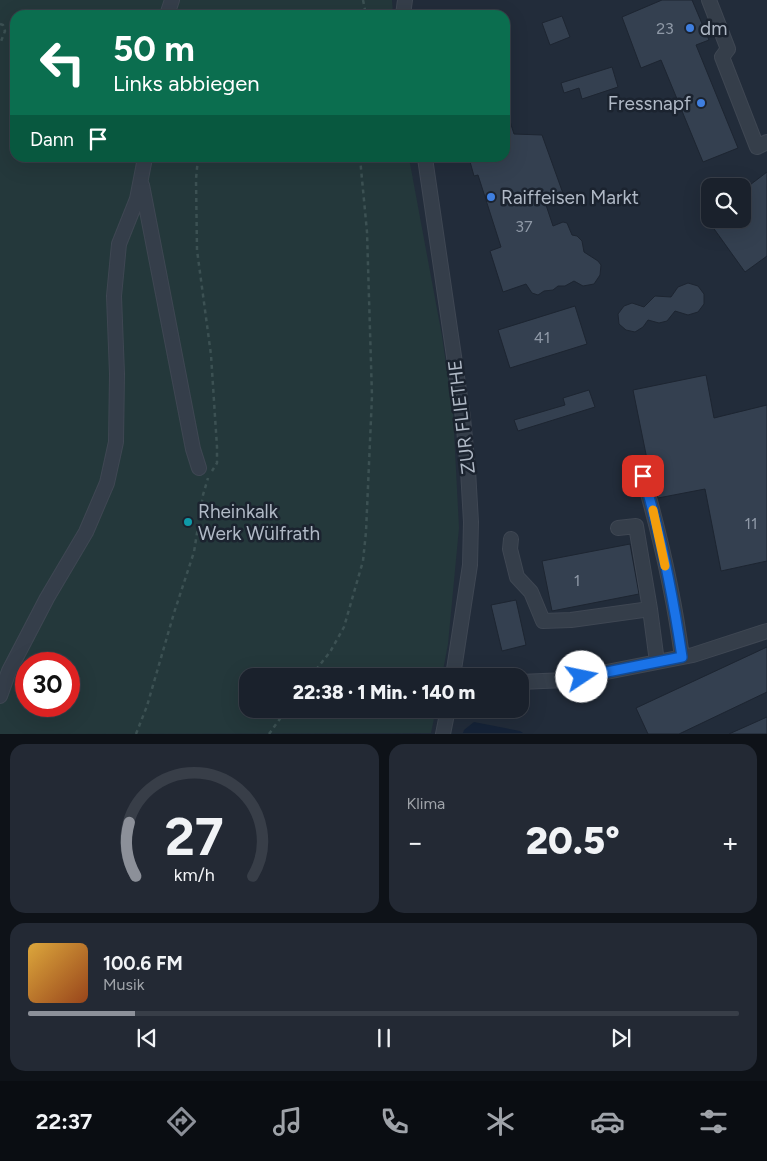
<!DOCTYPE html>
<html lang="de">
<head>
<meta charset="utf-8">
<style>
	:root { --surface:#1a212c; --page:#232934; --text:#f1f3f6; --muted:#9fa3a9; --line:#383e48; --accent:#8c9099 }
	body { margin:0; font-family:Figtree,sans-serif; background:var(--page); color:var(--text); height:100vh; display:flex; flex-direction:column; font-size:19px; white-space:nowrap }
	* { box-sizing:border-box; margin:0 }
	p { font-size:16px; color:var(--muted) }
	.icon { flex:none; width:28px; height:28px; fill:none; stroke:currentColor; stroke-width:2; stroke-linecap:round; stroke-linejoin:round }
	.map { position:relative; height:734px; overflow:hidden }
	.sheet { display:flex; flex-direction:column; gap:10px; padding:10px; background:#0e1218; flex:1 }
	.sheet>* { flex:none }
	.banner { position:absolute; left:10px; top:10px; width:500px; height:152px; border-radius:15px; box-shadow:0 5px 20px #0002,0 0 0 1px var(--line); background:#0b6e4f; color:#fff; overflow:hidden }
	.tools { position:absolute; left:701px; top:178px; display:grid; gap:10px }
	.tools a { display:grid; place-items:center; width:50px; height:50px; border-radius:10px; background:var(--surface); box-shadow:0 5px 20px #0002,0 0 0 1px var(--line); font-size:25px }
	.speed { position:absolute; left:15px; top:652px; display:flex; gap:10px; font-size:25px; font-weight:700; text-align:center }
	.speed>* { display:grid; place-content:center; width:65px; height:65px; border-radius:50%; background:var(--surface); box-shadow:0 5px 20px #0002,0 0 0 1px var(--line); line-height:1 }
	.speed .limit { border:8px solid #d22; background:#fff; color:#111 }
	.pin { position:absolute; display:grid; place-items:center; width:42px; height:42px; color:#fff; margin:-21px; border-radius:10px; box-shadow:0 2px 8px #0006 }
	.me { position:absolute; width:55px; margin:-28px; rotate:79deg; stroke-linejoin:round; filter:drop-shadow(0 0 4px #0008) }
	.turn { display:flex; align-items:center; gap:18px; height:105px; padding:0 20px; font-size:22px }
	.turn .icon { width:65px; height:65px; stroke-width:2.5 }
	.turn b { display:block; font-size:35px; line-height:42px }
	.then { display:flex; align-items:center; height:48px; padding:0 20px; background:#0003; gap:10px; font-size:19px }
	.big { font-size:38px; font-weight:800; line-height:1.1 }
	.sheet .card { flex:1; display:flex; flex-direction:column; justify-content:center; gap:8px; min-width:0; padding:0 18px; border-radius:15px; background:var(--page) }
	.sheet .dial { align-items:center; gap:0 }
	.dial svg { height:130px; overflow:visible; fill:none; stroke:var(--line); stroke-width:7; stroke-linecap:round; text-anchor:middle }
	.dial text { fill:var(--text); stroke:none }
	.song { display:flex; align-items:center; gap:15px }
	.cover { width:60px; height:60px; border-radius:8px; background:linear-gradient(135deg,hsl(40 70% 55%),hsl(20 70% 35%)) }
	.played { height:5px; border-radius:2px; background:linear-gradient(90deg,var(--accent) 15%,var(--line) 15%) }
	.keys { display:flex; justify-content:space-around; direction:ltr }
	.heat { display:flex; justify-content:space-between; align-items:center; font-size:28px; direction:ltr }
	.sheet .tiles { flex:1; display:grid; gap:10px; grid-template-columns:1fr 1fr }
	.card:last-child { grid-column:span 2 }
	.trip { position:absolute; left:239px; top:668px; width:290px; height:50px; border-radius:15px; background:var(--surface); box-shadow:0 5px 20px #0002,0 0 0 1px var(--line); font-weight:800; line-height:50px; text-align:center }
	.dock { display:flex; height:80px; justify-content:space-around; align-items:center; background:#0a0d12; color:var(--muted) }
	.dock .icon { width:35px; height:35px }
	.dock .on { color:var(--accent) }
	.dock b { font-size:22px; color:var(--text) }
	.map>svg:first-child { display:block }
</style>
</head>
<body>
<div class="map">
<svg width="767" height="734" viewBox="0 0 767 734">
	<rect width="100%" height="100%" fill="#222c3a"/>
	<!-- green -->
	<path fill="#24383b" fill-rule="evenodd" d="M0,0h392l1,15h-378v143h394l33,178 11,76 6,116 -11,116 -6,32h-194v33h188l-5,24 -431,1zM26,664h43v42h-43z"/>
	<!-- water -->
	<path fill="#152338" d="M474,722l46,9 3,2h-60l1,-3z"/>
	<!-- building -->
	<path fill="#344050" stroke="#1d2531" d="M662,0h30l17,40 -13,5 42,103 -35,14 -42,-102 -20,8 -19,-51z
		M562,16l8,21 -20,8 -8,-22z
		M612,67l6,20 -36,12 -3,-11 -15,5 -3,-10z
		M505,112h2l7,22 28,1 23,64 -19,6 7,21 10,-4 4,1 5,12 5,1 5,5 2,11 14,9 3,4 -1,10 -6,9 -11,2 -9,-5 -9,5h-7l-5,4 -9,1 -6,4 -6,-2 -6,-9 -23,8 -13,-41 11,-4 -23,-72 -4,1 -5,-18h36z
		M767,172v84l-22,16 -38,-53h35v-28z
		M688,283l10,3 6,8v10l-6,8 -10,3 -13,-4 -8,10 -8,2 -11,-3 -5,7 -8,5 -9,-2 -7,-6 -1,-10 6,-8 8,-3 12,4 11,-11 16,1 7,-10z
		M575,306l12,38 -77,24 -12,-38z
		M706,375l8,43 53,-13v156l-46,10 -16,-82 -47,9 -7,-24 -2,-5 -16,-79z
		M589,390l6,17 -77,24 -4,-11 51,-15 -2,-7z
		M630,544l9,50 -87,17 -10,-50z
		M516,600l10,45 -24,6 -11,-46z
		M767,647v45l-88,42h-31l-12,-26z
		M767,717v17h-38z"/>
	<g fill="none" stroke-linecap="round" stroke-linejoin="round">
		<!-- minor casing -->
		<g stroke="#3f4753" stroke-width="16">
			<path id="minor" d="M709,0l19,49 -6,8 35,90 10,-5
				M167,15l5,-15
				M403,15l2,-15
				M425,158l38,260 5,52 3,52 -1,43 -17,111
				M142,185l51,264 6,19
				M643,476c17,59 31,120 39,181
				M618,528l18,-2 14,83
				M511,539l-1,10 7,28 14,15 12,29 28,-1 79,-11 7,53
				M520,682l46,-2 127,-25 74,-24
				M0,696l9,-25 38,-73 39,-66 21,-49 9,-41 1,-68 -3,-78 5,-52 18,-45 8,-41
				M443,734l5,-25"/>
		</g>
		<!-- path -->
		<path stroke="#3c5153" stroke-width="2.5" stroke-dasharray="4 4" stroke-linecap="butt" d="M363,0l3,15
			M0,24l3,1 2,6 -5,13
			M198,158l-2,21 1,71 14,105 6,92v16l-5,8
			M311,676l19,-24 14,-25 19,-66 3,-29 6,-136 -5,-164 -7,-74
			M136,734l11,-28 27,-93 20,-61 9,-57 5,-17
			M269,734l18,-25"/>
		<!-- minor -->
		<use href="#minor" stroke="#353e4a" stroke-width="14"/>
	</g>
	<g fill="none" stroke-linecap="round" stroke-linejoin="round">
		<!-- route casing -->
		<g stroke="#114b97" stroke-width="12">
			<path id="route" d="M582,677l100,-20c-9,-61 -21,-122 -39,-181"/>
		</g>
		<!-- route -->
		<use href="#route" stroke="#1a73e8" stroke-width="9"/>
		<!-- slow -->
		<path stroke="#f59e0b" stroke-width="9" d="M653,510l12,56"/>
	</g>
	<!-- markers -->
	<g fill="#3f7fe0" stroke="#1b232f" stroke-width="2">
		<circle cx="690" cy="28" r="5"/>
		<circle cx="701" cy="103" r="5"/>
		<circle cx="491" cy="197" r="5"/>
	</g>
	<circle fill="#0f9aa8" stroke="#1b232f" stroke-width="2" cx="188" cy="522" r="5"/>
	<g text-anchor="middle" stroke-width="5" stroke-linejoin="round" paint-order="stroke">
		<!-- number labels -->
		<g font-size="16" fill="#8f99a7">
			<text x="665" y="34">23</text>
			<text x="524" y="232">37</text>
			<text x="542" y="343">41</text>
			<text x="751" y="529">11</text>
			<text x="577" y="586">1</text>
		</g>
		<!-- poi labels -->
		<g font-size="19" fill="#b0b9c6" stroke="#1b232f" text-anchor="start">
			<text x="700" y="35">dm</text>
			<text x="691" y="110" text-anchor="end">Fressnapf</text>
			<text x="501" y="204">Raiffeisen Markt</text>
			<text x="198" y="518">Rheinkalk<tspan x="198" dy="22">Werk Wülfrath</tspan></text>
		</g>
		<!-- street labels -->
		<g font-size="19" fill="#b0b9c6" stroke="#1b232f">
			<text transform="translate(461 417) rotate(-97)" y="7">ZUR FLIETHE</text>
		</g>
	</g>
</svg>
<div class="tools">
<a><svg class="icon" aria-label="search" viewBox="0 0 24 24"><circle cx="10" cy="10" r="6"/><path d="M15 15l6 6"/></svg></a>
</div>
<div class="speed"><div class="limit">30</div></div>
<div class="pin" style="left:643px;top:476px;background:#d93025"><svg class="icon" aria-label="arrive" viewBox="0 0 24 24"><path d="M6 21V4h12l-3 4 3 4H6"/></svg></div>
<svg class="me" style="left:582px;top:677px" viewBox="-20 -20 40 40"><circle r="19" fill="#fff"/><path d="M0-13L10 11 0 6-10 11z" fill="#1a73e8"/></svg>
<div class="trip">22:38 · 1 Min. · 140 m</div>
<div class="banner">
<div class="turn"><svg class="icon" aria-label="left" viewBox="0 0 24 24"><path d="M17 20v-9H6M10 6l-5 5 5 5"/></svg><div><b>50 m</b>Links abbiegen</div></div>
<div class="then">Dann<svg class="icon" aria-label="arrive" viewBox="0 0 24 24"><path d="M6 21V4h12l-3 4 3 4H6"/></svg></div>
</div>
</div>
<section class="sheet">
<div class="tiles">
<div class="card dial"><svg viewBox="0 0 100 80">
<path d="M14 69A42 42 0 1 1 86 69"/>
<path d="M14 69A42 42 0 0 1 10 36" stroke="#8c9099"/>
<text x="50" y="56" font-size="32" font-weight="700">27</text>
<text x="50" y="72" font-size="11">km/h</text>
</svg></div>
<div class="card"><p>Klima</p>
<div class="heat"><a>−</a><b class="big">20.5°</b><a>+</a></div>
</div>
<div class="card">
<div class="song"><i class="cover"></i><div><b>100.6 FM</b><p>Musik</p></div></div>
<div class="played"></div>
<div class="keys"><svg class="icon" aria-label="previous" viewBox="0 0 24 24"><path d="M18 5L8 12l10 7zM5 5v14"/></svg><svg class="icon" aria-label="pause" viewBox="0 0 24 24"><path d="M8 5v14M16 5v14"/></svg><svg class="icon" aria-label="next" viewBox="0 0 24 24"><path d="M6 5l10 7-10 7zM19 5v14"/></svg></div>
</div>
</div>
</section>
<nav class="dock">
<b>22:37</b>
<svg class="icon on" aria-label="directions" viewBox="0 0 24 24"><path d="M12 3l9 9-9 9-9-9zM9 14v-3h6M13 9l2 2-2 2"/></svg>
<svg class="icon" aria-label="music" viewBox="0 0 24 24"><path d="M9 18V5l10-2v13"/><circle cx="6" cy="18" r="3"/><circle cx="16" cy="16" r="3"/></svg>
<svg class="icon" aria-label="phone" viewBox="0 0 24 24"><path d="M5 4h4l2 5-3 2q2 4 5 5l2-3 5 2v4C11 20 4 13 5 4z"/></svg>
<svg class="icon" aria-label="climate" viewBox="0 0 24 24"><path d="M12 3v18M4 7l16 10M4 17L20 7"/></svg>
<svg class="icon" aria-label="car" viewBox="0 0 24 24"><path d="M5 17H2v-5l4-1 3-4h7l3 4 3 1v5h-3M9 17h6M6 11h13"/><circle cx="7" cy="17" r="2"/><circle cx="17" cy="17" r="2"/></svg>
<svg class="icon" aria-label="filters" viewBox="0 0 24 24"><path d="M4 7h16M4 17h16"/><circle cx="9" cy="7" r="2"/><circle cx="15" cy="17" r="2"/></svg>
</nav>
</body>
</html>
